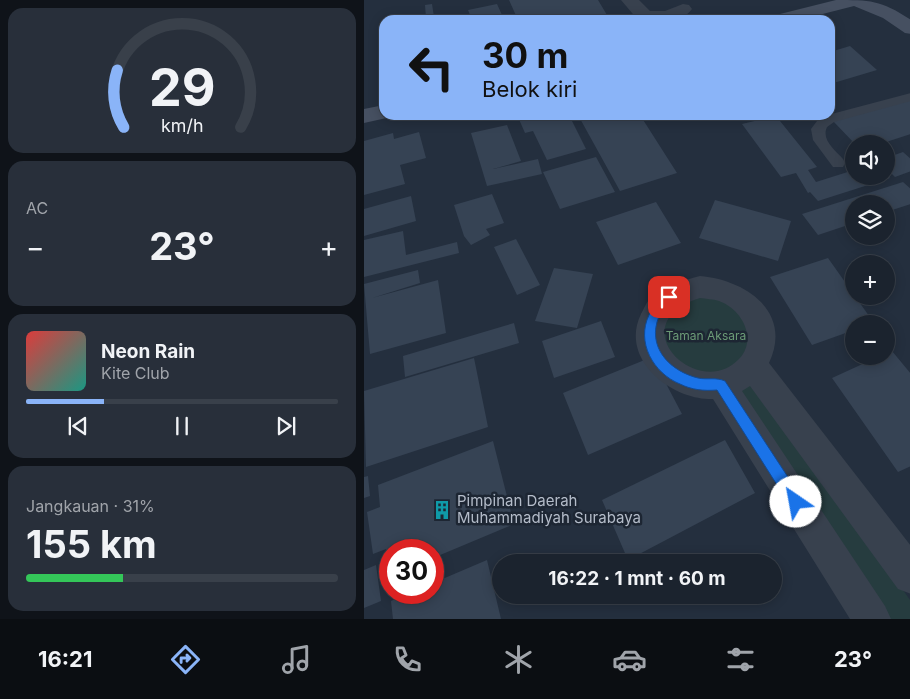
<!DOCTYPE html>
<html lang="id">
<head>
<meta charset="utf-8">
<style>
	:root { --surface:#1b232e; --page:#282f3a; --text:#f1f3f6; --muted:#a0a4aa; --line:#39404a; --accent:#8ab4f8 }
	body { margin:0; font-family:Inter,sans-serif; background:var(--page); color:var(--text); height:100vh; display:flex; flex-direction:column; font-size:19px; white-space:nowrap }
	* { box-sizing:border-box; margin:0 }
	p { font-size:16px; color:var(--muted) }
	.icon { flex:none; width:28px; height:28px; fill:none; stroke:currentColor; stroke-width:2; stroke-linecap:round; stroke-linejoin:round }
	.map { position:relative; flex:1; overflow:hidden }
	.details { display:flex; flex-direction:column; gap:8px; padding:8px; background:#0f1319; width:364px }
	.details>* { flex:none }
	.hud { position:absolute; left:15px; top:15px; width:456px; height:105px; border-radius:15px; box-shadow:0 2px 12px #0003,0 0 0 1px var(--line); background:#8ab4f8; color:#111; overflow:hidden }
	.fabs { position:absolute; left:481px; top:135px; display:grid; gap:10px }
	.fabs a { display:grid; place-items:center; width:50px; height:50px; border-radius:50%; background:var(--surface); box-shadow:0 2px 12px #0003,0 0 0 1px var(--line); font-size:25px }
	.speed { position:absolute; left:15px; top:539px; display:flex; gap:10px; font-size:25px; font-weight:700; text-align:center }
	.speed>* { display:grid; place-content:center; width:65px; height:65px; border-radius:50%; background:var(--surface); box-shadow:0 2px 12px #0003,0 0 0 1px var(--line); line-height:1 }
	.speed .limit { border:8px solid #d22; background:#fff; color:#111 }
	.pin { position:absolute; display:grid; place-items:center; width:42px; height:42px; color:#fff; margin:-21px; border-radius:10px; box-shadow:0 2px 8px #0006 }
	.me { position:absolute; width:55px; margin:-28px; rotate:327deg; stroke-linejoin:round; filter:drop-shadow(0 0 4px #0008) }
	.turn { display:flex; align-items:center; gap:18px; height:105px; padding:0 20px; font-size:22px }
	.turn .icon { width:65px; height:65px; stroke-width:2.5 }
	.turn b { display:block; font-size:35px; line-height:42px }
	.big { font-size:38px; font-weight:700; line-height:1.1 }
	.details .widget { flex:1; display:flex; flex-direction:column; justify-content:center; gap:8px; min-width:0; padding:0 18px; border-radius:15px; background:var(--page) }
	.details .dial { align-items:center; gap:0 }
	.dial svg { height:130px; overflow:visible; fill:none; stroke:var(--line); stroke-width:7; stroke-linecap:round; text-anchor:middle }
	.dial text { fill:var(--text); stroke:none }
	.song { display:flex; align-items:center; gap:15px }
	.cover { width:60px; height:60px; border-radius:8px; background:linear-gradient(135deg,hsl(0 70% 55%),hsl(170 70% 35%)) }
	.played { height:5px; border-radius:2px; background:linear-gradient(90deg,var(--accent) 25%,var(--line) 25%) }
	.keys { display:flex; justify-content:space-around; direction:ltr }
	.heat { display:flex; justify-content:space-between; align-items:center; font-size:28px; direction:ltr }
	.charge { height:8px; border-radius:4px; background:linear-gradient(90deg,#34c759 31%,var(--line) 0) }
	.trip { position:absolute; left:128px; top:554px; width:290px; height:50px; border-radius:25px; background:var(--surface); box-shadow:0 2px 12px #0003,0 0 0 1px var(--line); font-weight:700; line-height:50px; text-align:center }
	.menu { display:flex; height:80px; justify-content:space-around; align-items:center; background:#0b0e12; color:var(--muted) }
	.menu .icon { width:35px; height:35px }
	.menu .on { color:var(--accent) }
	.menu b { font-size:22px; color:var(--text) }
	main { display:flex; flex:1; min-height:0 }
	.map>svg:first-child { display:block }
</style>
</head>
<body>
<main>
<section class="details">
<div class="widget dial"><svg viewBox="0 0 100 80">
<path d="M14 69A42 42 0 1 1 86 69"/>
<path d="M14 69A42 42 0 0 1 10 34" stroke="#8ab4f8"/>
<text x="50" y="56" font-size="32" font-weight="700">29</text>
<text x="50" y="72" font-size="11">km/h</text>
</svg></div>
<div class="widget"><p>AC</p>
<div class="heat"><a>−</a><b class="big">23°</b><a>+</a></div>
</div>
<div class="widget">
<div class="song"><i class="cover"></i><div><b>Neon Rain</b><p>Kite Club</p></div></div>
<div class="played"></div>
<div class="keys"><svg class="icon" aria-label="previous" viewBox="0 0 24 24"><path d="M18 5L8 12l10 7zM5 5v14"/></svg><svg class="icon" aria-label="pause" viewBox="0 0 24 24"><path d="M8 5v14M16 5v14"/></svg><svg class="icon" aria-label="next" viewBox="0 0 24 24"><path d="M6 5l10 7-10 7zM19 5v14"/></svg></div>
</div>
<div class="widget"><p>Jangkauan · 31%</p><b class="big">155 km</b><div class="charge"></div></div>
</section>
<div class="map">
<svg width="547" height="619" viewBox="0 0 547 619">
	<rect width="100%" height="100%" fill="#242f3e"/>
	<!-- green -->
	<path fill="#263c3f" d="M349,297l27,13 14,26 -20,34 -28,6 -37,-15 -8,-31 20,-31z
		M389,377l157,223v19h-21l-156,-233z"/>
	<!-- building -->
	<path fill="#364354" d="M145,0h89l12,20h-92z
		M68,4l2,13 -8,1 -1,-13z
		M133,4l5,11 -30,5 -4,-10z
		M486,46l27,24 -47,14v-32z
		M547,98v36l-31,10h-25l-22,-23z
		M160,115h45l17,34 -39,11 -14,-29 -8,2 -7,-16z
		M214,115h62l37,58 -57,18z
		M412,116l41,51 -9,3 8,12 38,-12v6h32v-2l4,4 -72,23 -8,-9 -2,1 -12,-20 -15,4 -39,-53z
		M143,125l14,36 -28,8 45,-10 4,15 -55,12 -16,-53z
		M55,132l7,26 -26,7 5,19 -41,11v-54l29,-8 1,6z
		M539,152l8,7v12l-16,6 -9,-9v-10z
		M232,157l19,35 -55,17 -17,-37z
		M539,182l8,7v15l-25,8v-8h-32v19l-36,12 -16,-21z
		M128,194l12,29 -18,6 4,6 -19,10 -7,-9 -10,-31z
		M47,196l5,25 -52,15v-27z
		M351,200l76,21 -13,40 -79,-23z
		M292,202l25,41 -63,22 -22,-43z
		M39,231l3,24 51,-13 2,11 -95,24v-37z
		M152,239l24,46 -23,10 -23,-48z
		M464,258l46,65 -20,1v6l-42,15 -42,-68z
		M190,268l39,6 -16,54 -42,-7z
		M54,270l2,13 -48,15 66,-18 8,53 -76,21 -6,-70z
		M237,321l14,36 -61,21 -12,-37z
		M150,323l5,20 -114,34 -2,-21z
		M528,351l19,23v92l-13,6 -66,-94 48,-22h6v-3z
		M288,357l30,57 -94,41 -25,-62z
		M110,358l14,69 -122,40 -2,-76z
		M361,440l30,53 -127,67 -26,-60z
		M129,441l21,83 -81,34v-8h-43v19l-4,-20 -13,5 -6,-42 13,-5 -2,-22z
		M4,476l2,20 -6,2v-21z
		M123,560l14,59h-108l-2,-18 20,-9h22v-9z
		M12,565l5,36 -17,7v-38z"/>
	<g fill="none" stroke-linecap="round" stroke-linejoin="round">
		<!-- service -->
		<path fill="#38414e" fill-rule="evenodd" d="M547,93v8l-77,21 -7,5c-6,13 8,23 16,32l2,4 -2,4h-10l-20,-27 -2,-11 6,-8 7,-5z"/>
		<!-- minor -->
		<path fill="#38414e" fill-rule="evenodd" d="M336,276c46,4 93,36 69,87l142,183v48l-13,-5 -148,-203 -8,5 143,215 6,13h-41l-137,-220c-42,1 -94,-40 -72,-85 3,-5 5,-12 10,-16 14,-13 31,-17 49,-22zM336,298c6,1 13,1 19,3 23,8 39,38 20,58 -41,43 -121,-35 -39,-61z"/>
		<!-- tertiary -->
		<path fill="#38414e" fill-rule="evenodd" d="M257,0h18l11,11h15l18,-7 6,1 3,4c-11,16 -37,11 -54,11z"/>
		<!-- secondary -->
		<path fill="#465061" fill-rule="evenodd" d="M472,0c34,0 45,0 75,20v14l-6,-1 -22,-15 -29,-12 -55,14h-30l3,-4z
			M20,105v10h9l-2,2 -27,6v-14z"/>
	</g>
	<!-- route -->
	<path fill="#1a73e8" stroke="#114b97" d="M305,293l5,4c-5,10 -14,14 -17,25 -8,29 16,50 41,56 9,2 18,-1 27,3l76,116 2,5 -2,5 -5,2 -5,-2 -74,-117c-13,1 -25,0 -37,-6 -27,-11 -44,-42 -31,-69 4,-9 10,-19 20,-22z"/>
	<!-- icons -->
	<defs>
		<g id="building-bare" transform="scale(1.5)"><path d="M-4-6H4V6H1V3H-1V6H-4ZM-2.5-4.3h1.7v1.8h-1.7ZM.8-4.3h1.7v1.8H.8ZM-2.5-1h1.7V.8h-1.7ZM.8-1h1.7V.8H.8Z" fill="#0f9aa8" stroke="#1d2633" stroke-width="2.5" paint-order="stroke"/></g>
	</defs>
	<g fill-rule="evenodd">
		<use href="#building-bare" x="78" y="510"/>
	</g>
	<g text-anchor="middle" stroke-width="5" stroke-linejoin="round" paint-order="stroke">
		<!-- park labels -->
		<g font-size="12" fill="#6b9a76" stroke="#1d2633">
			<text x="342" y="340">Taman Aksara</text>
		</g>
		<!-- near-poi labels -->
		<g font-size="15" fill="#b4bcc9" stroke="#1d2633" text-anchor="start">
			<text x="93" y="506">Pimpinan Daerah<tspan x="93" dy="17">Muhammadiyah Surabaya</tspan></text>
		</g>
	</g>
</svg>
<div class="fabs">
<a><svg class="icon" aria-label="sound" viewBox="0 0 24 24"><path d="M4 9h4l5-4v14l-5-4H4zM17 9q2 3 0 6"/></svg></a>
<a><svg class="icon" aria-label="layers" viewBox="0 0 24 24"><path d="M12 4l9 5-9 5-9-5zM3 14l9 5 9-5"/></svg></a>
<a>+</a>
<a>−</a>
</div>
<div class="speed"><div class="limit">30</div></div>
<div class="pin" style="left:305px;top:297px;background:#d93025"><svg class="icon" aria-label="arrive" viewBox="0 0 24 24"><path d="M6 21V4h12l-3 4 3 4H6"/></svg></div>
<svg class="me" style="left:432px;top:502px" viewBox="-20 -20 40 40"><circle r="19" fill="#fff"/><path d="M0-13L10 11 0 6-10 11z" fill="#1a73e8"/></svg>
<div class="trip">16:22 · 1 mnt · 60 m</div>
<div class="hud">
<div class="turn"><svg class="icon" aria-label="left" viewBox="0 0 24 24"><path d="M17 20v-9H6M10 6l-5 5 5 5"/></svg><div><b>30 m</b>Belok kiri</div></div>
</div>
</div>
</main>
<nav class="menu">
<b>16:21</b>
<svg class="icon on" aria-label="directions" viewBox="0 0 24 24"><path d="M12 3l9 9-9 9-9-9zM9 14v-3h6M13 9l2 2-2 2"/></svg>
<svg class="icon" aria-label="music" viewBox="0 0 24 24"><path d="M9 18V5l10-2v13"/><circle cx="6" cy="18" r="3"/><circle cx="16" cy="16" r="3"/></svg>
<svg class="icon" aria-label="phone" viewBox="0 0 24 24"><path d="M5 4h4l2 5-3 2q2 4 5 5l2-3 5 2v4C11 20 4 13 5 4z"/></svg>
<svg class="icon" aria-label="climate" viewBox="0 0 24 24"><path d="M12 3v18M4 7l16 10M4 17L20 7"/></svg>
<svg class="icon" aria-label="car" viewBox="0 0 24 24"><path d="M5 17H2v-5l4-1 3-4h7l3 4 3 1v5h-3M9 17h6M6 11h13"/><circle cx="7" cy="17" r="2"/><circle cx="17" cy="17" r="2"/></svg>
<svg class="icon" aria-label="filters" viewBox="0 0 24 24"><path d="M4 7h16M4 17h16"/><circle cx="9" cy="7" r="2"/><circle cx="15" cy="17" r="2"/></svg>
<b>23°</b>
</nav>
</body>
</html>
